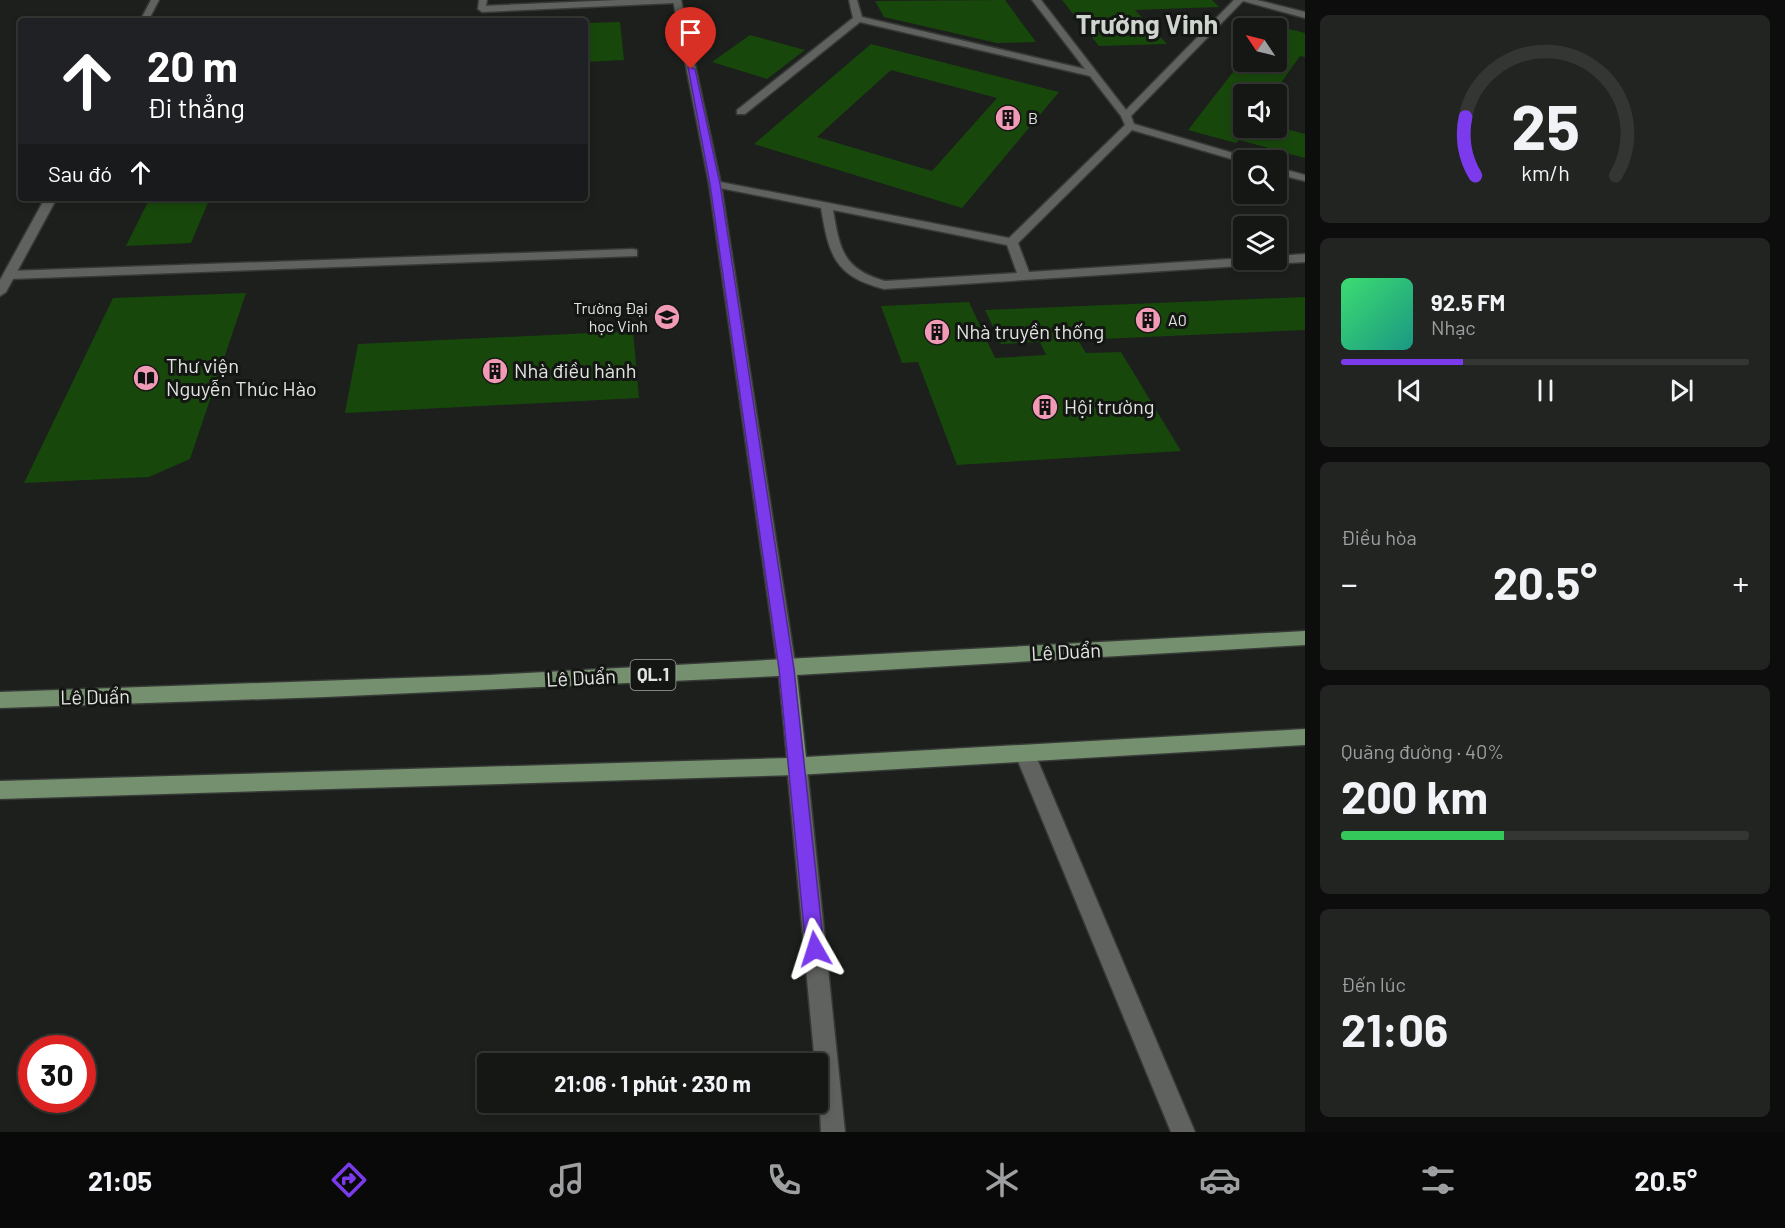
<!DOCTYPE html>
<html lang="vi">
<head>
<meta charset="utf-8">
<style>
	:root { --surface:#151715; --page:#222422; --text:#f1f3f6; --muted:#9d9fa0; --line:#343634; --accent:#7c3aed }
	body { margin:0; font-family:Barlow,sans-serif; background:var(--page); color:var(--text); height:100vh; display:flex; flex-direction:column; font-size:22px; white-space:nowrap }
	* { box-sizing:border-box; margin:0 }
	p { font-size:20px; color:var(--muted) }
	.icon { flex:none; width:33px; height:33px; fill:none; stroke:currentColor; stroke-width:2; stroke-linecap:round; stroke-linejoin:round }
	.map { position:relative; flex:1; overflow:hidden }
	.drawer { display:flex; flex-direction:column; gap:15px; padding:15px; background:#0c0d0c; width:480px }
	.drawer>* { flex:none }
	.top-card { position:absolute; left:18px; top:18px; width:570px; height:183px; border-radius:6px; box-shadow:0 3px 9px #0003,0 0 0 2px var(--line); background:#202124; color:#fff; overflow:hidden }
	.needle { width:39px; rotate:305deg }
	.buttons { position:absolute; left:1233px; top:18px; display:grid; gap:12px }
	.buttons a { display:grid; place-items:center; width:54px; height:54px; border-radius:6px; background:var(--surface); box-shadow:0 3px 9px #0003,0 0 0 2px var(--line); font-size:30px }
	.speed { position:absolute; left:18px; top:1035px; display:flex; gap:12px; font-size:30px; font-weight:700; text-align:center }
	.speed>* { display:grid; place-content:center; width:78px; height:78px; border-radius:50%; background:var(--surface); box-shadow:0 3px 9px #0003,0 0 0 2px var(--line); line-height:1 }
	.speed .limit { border:9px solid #d22; background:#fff; color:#111 }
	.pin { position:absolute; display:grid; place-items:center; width:51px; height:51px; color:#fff; margin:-62px -26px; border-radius:50% 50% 50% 0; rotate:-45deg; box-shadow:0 0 6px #0007 }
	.pin .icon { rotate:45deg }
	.me { position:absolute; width:66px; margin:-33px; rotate:354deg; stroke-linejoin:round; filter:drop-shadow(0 0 4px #0008) }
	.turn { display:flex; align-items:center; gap:21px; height:126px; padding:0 30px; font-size:27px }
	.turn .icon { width:78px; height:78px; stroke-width:2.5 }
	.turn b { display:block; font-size:42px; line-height:51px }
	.then { display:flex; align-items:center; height:57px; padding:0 30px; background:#0003; gap:12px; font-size:22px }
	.big { font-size:45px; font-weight:700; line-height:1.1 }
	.drawer .card { flex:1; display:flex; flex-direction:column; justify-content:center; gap:9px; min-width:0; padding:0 21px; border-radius:9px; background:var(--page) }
	.drawer .dial { align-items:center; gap:0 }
	.dial svg { height:156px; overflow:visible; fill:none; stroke:var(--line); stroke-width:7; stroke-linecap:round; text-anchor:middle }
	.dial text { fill:var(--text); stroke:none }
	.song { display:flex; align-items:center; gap:18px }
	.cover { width:72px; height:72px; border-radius:9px; background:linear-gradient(135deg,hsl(140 70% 55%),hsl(170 70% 35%)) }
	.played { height:6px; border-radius:3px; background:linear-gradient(90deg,var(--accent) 30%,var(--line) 30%) }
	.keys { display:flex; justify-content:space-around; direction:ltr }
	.heat { display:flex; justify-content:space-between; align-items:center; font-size:33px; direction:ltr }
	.charge { height:9px; border-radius:4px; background:linear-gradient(90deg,#34c759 40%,var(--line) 0) }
	.trip { position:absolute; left:477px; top:1053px; width:351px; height:60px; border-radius:6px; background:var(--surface); box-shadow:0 3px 9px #0003,0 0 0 2px var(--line); font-weight:700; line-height:60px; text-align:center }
	.tab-bar { display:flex; height:96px; justify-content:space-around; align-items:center; background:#080908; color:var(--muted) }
	.tab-bar .icon { width:42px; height:42px }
	.tab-bar .current { color:var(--accent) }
	.tab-bar b { font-size:27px; color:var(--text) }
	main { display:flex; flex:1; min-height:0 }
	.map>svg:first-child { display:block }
</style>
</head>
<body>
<main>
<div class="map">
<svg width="1305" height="1132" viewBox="0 0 1305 1132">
	<rect width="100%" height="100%" fill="#1c1f1c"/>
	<!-- building -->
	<path fill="#18470c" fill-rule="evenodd" d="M1005,0l31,42 -39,1 -113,-26 -9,-16z
		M1062,0h150l7,7 -84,3 32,34 -68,2z
		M620,22l4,38 -39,2v-39z
		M1269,24l36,9v24l-5,-1 -27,38h-29v34l32,-2 29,8v24l-66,-18 -3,3 -48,-13 56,-72v4h32v-34h-10z
		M750,35l55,15 -38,29 -55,-17z
		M871,44l188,48 -97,116 -208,-64zM891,70l106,28 -65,73 -115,-34z
		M150,198h60l-19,45 -65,3z
		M246,293l-56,166 -41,18 -125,6 89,-185z
		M1305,297v33l-227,10 8,13 35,-1 60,99 -224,14 -39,-103 -16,1 -21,-57 88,-4 26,56 51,-3 -6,-13 -39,2 -16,-34z
		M633,331l6,67 -294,15 13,-69z"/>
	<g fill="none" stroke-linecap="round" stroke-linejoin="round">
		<!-- service casing -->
		<g stroke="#373936" stroke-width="3">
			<path id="service" d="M618,0h60l-4,3 -192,9 -4,-3 4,-3z
				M849,0h8l5,17 223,52 -53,-69h9l85,110 108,-110h23l48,12v6l-62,-17 -112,115 3,8 116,34 1,2 -9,2 -110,-32 -114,113 11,29 215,-14 32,2v-4l29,-2v8l-421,27c-50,-13 -55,-34 -63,-81l-106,-21 -6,-3 6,-3 294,57 116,-113 -4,-9 -31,-40 -230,-54 -115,92h-8v-4l116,-92zM833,210l174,35 10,28 -132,8c-42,-12 -45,-31 -52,-71z
				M1276,167l29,8v6l-29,-7z
				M633,249l4,1v6l-627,23 -6,-4 6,-4z
				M1025,746l7,2 3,6 160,378h-24l-156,-378 3,-6z"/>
		</g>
		<!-- minor casing -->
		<g stroke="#373936" stroke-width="3">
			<path id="minor" d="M151,0h8l-11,21h-8z
				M479,0h8l-2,11 -7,-2z
				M673,0h8l40,184 75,485 -3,5 -6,2 -6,-2 -3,-5 -69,-485z
				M45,198h12l-51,94 -6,4v-16z
				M797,757l7,3 3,6 38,366h-24l-3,-68h-3l-28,-298 3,-6z"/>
		</g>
		<!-- primary casing -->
		<g stroke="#373936" stroke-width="3">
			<path id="primary" d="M1305,631v14l-508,30 9,82 499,-28v16l-508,30 -797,24v-18l787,-23 -8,-82 -453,21 -326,11v-16l489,-17z"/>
		</g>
		<!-- service -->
		<use href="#service" fill="#5f625e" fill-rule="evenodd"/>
		<!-- minor -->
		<use href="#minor" fill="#5f625e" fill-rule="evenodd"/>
		<!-- primary -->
		<use href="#primary" fill="#74906e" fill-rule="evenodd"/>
	</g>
	<!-- route -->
	<path fill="#7c3aed" stroke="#51269a" stroke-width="1.5" d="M688,67l7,2 25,115 74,485 30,280 -3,7 -6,2 -6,-2 -3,-7 -27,-280 -69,-485z"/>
	<!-- icons -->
	<defs>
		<g id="building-disc" transform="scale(1.35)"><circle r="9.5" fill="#f09ab6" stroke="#131613"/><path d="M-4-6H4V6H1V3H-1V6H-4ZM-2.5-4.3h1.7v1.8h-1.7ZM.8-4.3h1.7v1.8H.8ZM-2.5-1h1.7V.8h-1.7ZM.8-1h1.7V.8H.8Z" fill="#111"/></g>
		<g id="university-disc" transform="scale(1.35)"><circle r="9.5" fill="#f09ab6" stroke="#131613"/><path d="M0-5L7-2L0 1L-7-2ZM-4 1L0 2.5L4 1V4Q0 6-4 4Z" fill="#111"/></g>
		<g id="library-disc" transform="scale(1.35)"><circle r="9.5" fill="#f09ab6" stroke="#131613"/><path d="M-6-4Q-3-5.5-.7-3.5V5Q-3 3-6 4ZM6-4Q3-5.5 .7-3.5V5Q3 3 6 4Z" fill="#111"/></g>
	</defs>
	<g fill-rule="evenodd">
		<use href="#building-disc" x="1008" y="118"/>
		<use href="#university-disc" x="667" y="317"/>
		<use href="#building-disc" x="1148" y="320"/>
		<use href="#building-disc" x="937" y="332"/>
		<use href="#building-disc" x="495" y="371"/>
		<use href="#library-disc" x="146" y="378"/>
		<use href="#building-disc" x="1045" y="407"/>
	</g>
	<g text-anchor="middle" stroke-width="6" stroke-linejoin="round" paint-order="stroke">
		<!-- far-poi labels -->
		<g font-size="16" fill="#e2e4e1" stroke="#131613" text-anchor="start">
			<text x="1028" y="124">B</text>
			<text x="648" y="314" text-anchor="end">Trường Đại<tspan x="648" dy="18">học Vinh</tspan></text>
			<text x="1168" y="326">A0</text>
		</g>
		<!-- shield labels -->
		<rect fill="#131613" stroke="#a4a6a3" stroke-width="1.5" x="630.5" y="660" width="45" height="30" rx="4.5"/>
		<g font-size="18" font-weight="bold" fill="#e2e4e1">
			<text x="653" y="681">QL.1</text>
		</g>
		<!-- poi labels -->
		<g font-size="20" fill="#e2e4e1" stroke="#131613" text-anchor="start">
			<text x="956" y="339">Nhà truyền thống</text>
			<text x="166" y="373">Thư viện<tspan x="166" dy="23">Nguyễn Thúc Hào</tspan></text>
			<text x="514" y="378">Nhà điều hành</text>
			<text x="1064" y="414">Hội trường</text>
		</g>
		<!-- street labels -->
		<g font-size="20" fill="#e2e4e1" stroke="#131613">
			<text transform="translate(1066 652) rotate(-3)" y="7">Lê Duẩn</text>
			<text transform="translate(581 678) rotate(-3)" y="7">Lê Duẩn</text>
			<text transform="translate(95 697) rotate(-1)" y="7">Lê Duẩn</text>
		</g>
		<!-- far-town labels -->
		<g font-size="27" font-weight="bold" fill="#cfd4ce" stroke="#131613">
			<text x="1147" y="34">Trường Vinh</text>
		</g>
	</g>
</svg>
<div class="buttons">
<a><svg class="needle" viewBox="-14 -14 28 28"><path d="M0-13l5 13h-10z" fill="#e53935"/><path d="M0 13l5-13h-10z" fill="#9d9fa0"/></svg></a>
<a><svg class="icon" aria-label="sound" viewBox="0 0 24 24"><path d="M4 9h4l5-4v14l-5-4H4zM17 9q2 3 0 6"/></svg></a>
<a><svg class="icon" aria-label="search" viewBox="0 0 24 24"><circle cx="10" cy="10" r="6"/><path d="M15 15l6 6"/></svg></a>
<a><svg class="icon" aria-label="layers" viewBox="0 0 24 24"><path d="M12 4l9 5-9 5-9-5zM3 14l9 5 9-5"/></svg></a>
</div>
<div class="speed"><div class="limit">30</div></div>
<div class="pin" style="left:691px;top:69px;background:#d93025"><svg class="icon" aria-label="arrive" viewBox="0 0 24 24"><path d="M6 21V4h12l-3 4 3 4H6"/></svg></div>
<svg class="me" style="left:815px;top:949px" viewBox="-20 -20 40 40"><path d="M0-17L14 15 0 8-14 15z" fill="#7c3aed" stroke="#fff" stroke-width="4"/></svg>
<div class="trip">21:06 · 1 phút · 230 m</div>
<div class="top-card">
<div class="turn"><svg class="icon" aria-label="ahead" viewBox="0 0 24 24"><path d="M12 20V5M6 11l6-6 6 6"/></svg><div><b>20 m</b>Đi thẳng</div></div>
<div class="then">Sau đó<svg class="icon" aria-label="ahead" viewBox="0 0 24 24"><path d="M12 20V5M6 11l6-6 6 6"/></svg></div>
</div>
</div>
<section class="drawer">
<div class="card dial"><svg viewBox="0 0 100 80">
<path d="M14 69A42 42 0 1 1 86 69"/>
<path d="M14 69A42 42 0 0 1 9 39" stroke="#7c3aed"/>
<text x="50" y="56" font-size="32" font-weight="700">25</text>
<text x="50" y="72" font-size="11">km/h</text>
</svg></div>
<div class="card">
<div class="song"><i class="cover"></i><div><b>92.5 FM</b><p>Nhạc</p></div></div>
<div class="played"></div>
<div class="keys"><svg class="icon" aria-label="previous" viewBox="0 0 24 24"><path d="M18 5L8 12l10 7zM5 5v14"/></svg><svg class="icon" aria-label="pause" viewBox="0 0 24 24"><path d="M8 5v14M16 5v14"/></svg><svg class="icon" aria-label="next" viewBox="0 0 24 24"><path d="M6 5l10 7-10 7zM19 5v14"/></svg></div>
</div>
<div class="card"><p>Điều hòa</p>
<div class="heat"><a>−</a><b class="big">20.5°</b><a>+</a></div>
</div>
<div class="card"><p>Quãng đường · 40%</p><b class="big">200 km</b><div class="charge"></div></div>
<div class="card"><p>Đến lúc</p><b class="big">21:06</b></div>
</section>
</main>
<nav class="tab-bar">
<b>21:05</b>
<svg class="icon current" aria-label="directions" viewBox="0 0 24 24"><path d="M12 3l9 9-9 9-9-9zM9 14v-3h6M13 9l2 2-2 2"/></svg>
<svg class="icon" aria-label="music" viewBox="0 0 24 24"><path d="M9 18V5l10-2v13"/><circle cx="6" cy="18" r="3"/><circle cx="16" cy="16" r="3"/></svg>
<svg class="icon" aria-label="phone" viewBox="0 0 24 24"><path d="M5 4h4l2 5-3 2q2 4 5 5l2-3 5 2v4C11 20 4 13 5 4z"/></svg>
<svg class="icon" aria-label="climate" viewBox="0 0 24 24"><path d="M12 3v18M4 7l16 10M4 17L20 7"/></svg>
<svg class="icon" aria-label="car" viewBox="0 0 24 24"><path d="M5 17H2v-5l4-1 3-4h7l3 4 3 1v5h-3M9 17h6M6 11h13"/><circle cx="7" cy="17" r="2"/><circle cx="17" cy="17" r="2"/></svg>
<svg class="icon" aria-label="filters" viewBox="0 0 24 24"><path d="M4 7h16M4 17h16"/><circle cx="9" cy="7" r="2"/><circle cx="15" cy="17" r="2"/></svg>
<b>20.5°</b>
</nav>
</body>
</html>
